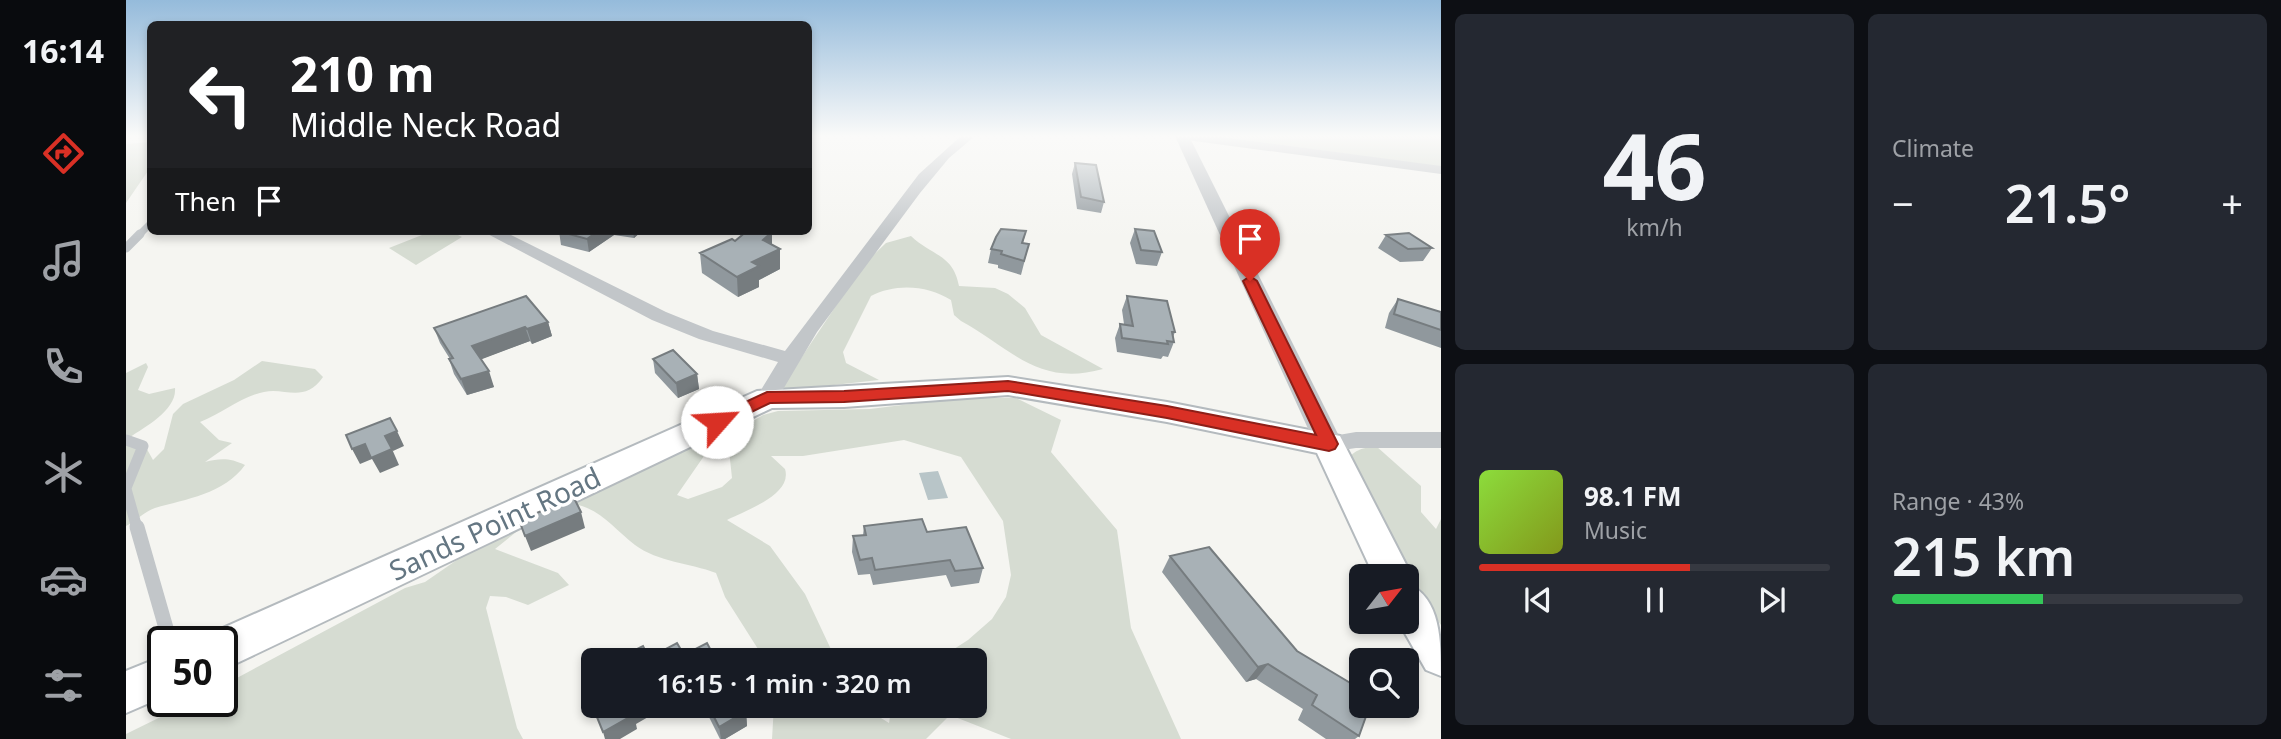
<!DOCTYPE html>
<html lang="en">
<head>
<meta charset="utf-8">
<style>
	:root { --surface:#171b24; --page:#242831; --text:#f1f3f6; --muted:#9ea1a6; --line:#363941; --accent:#d93025 }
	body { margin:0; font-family:"Noto Sans",sans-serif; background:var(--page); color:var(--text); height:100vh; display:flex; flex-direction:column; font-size:26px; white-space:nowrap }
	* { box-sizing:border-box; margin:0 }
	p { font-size:23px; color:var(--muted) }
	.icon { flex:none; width:38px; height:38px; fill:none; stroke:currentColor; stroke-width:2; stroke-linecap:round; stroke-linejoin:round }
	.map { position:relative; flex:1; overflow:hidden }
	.side { display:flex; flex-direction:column; gap:14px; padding:14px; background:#0d0f14; width:840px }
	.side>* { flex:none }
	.top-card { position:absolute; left:21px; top:21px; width:665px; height:214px; border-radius:10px; box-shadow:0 4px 10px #0003; background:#202124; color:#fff; overflow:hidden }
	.needle { width:46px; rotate:59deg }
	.buttons { position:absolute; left:1223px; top:564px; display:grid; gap:14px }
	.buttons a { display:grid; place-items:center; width:70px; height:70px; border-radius:10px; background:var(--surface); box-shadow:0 4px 10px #0003; font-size:35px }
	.speed { position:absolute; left:21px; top:626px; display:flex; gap:14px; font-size:35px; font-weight:700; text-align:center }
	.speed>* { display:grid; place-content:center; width:91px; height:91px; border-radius:50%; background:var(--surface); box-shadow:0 4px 10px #0003; line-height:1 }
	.speed .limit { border:4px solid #111; border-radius:10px; background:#fff; color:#111 }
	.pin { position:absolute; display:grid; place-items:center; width:60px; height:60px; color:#fff; margin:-72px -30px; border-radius:50% 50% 50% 0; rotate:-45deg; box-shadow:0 0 7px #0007 }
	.pin .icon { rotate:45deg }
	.me { position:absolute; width:77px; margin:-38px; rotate:64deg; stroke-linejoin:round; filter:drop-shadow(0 0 5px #0008) }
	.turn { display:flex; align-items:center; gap:24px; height:147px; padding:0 28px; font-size:32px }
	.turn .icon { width:91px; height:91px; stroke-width:2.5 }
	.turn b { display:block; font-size:49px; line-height:60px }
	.then { display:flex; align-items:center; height:66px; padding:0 28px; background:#0003; gap:14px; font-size:26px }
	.big { font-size:52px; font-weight:600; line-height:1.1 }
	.side .widget { flex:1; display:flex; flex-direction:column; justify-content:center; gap:10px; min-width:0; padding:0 24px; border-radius:10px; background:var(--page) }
	.side .dial { align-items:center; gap:0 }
	.dial b { font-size:91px; line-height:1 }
	.song { display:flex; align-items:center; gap:21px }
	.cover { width:84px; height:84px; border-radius:10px; background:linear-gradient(135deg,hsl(90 70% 55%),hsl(70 70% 35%)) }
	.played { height:7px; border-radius:4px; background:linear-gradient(90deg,var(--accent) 60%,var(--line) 60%) }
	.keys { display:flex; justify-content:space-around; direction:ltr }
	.heat { display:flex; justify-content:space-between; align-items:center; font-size:38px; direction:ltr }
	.charge { height:10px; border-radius:5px; background:linear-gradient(90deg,#34c759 43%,var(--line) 0) }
	.side .tiles { flex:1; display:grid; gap:14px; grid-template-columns:repeat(2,1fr) }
	.trip { position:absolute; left:455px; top:648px; width:406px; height:70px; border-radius:10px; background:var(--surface); box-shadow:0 4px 10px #0003; font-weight:600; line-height:70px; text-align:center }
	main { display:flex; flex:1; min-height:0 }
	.menu { display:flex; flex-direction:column; width:126px; justify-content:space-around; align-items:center; background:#090b0e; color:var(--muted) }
	.menu .icon { width:49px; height:49px }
	.menu .active { color:var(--accent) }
	.menu b { font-size:32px; color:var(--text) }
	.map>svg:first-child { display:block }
</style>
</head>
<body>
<main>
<nav class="menu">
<b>16:14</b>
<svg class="icon active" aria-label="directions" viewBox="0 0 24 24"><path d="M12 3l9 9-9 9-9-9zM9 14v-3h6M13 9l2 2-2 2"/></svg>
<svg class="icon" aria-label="music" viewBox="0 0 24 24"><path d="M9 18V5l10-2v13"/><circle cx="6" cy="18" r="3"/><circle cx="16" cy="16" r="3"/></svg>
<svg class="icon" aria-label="phone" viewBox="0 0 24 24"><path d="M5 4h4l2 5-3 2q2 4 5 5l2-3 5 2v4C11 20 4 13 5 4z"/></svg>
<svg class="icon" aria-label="climate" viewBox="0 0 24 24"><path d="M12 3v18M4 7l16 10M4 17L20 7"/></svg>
<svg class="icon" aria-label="car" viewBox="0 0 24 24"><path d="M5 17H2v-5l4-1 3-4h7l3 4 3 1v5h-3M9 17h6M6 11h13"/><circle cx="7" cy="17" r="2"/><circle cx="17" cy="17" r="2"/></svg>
<svg class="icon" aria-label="filters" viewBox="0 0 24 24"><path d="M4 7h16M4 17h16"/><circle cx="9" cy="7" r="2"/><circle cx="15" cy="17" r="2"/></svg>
</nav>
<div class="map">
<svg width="1315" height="739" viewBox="0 0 1315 739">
	<rect width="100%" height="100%" fill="#f5f5f1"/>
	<!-- green -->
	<path fill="#d6dcd2" d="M1091,136h217l7,1v30z
		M24,142v26l-24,35v-59z
		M306,231h18l12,6 -46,28 -27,-17z
		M785,236c21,20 42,18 48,50l36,2 13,6 17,14 16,27 62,34c-65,18 -91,-20 -142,-48l-7,-6 -3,-15c-23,-15 -56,-17 -80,-4l-28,56 3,11 33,17 -100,11 85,-127 22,-21z
		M136,361l53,8 8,8c-19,27 -38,10 -59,15 -22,4 -43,22 -64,30l19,18 13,3 -27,19c16,-4 25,-4 40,3 -21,29 -59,34 -90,43 -10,3 -19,13 -29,18v-153l20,-10 2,4 -10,23 11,4 26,-6c2,22 -30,39 -45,49l13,5 10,18 11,-11 9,-35 10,-10 51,-24z
		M833,398h57l45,22 -10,32 66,78 14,98 50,111h-170l-61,-24 -24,24h-154l2,-34h86l29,18 3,-18h83v-45h-38l31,-20 24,-21 14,-22 5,-22 -8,-54 -42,-64 -57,-17 -101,16h-32l14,13c8,26 -41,42 -58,51l43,26 35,48 31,66h-71l-40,-63 -9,-24c-26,-10 -58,-11 -81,-28 -21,-16 -35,-37 -62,-41l6,-11 115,-49 17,-5 -7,17 -27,39 11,4 34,-12 10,-9 -3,-28 7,-14 12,-12 15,-9 15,-4 92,-2z
		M1250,446l45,40v26l15,17 5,-10v106l-34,-46 -62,-116c8,-13 17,-15 31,-17z
		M404,521l-35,28 63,24 11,12 -41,20 -22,-8 -16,-1 -4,12 31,120 6,11h-397v-5l65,-32h31v-16l183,-98 20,-6 42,-29z"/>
	<!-- water -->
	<path fill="#b8c5c8" d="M812,471l10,27 -20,2 -9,-27z"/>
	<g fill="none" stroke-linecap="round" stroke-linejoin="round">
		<!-- secondary casing -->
		<g stroke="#b4babe" stroke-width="4">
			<path id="secondary" d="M882,377l159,25 173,34 72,140 -4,8c33,14 33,58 33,92l-15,-6 -28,-49h9v-45h-33l-57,-123 -150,-31 -159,-27 -164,12 -72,1 -535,255 -15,5v-26h-18l3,-7 550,-244z
				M37,656v41l-37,16v-42z"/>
		</g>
		<!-- service-far3 -->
		<path stroke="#c2c6c9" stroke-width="7" d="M12,236l12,-12"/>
		<!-- service-far2 -->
		<path stroke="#c2c6c9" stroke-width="9" d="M0,248l14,-14"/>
		<!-- service-far1 -->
		<path stroke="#c2c6c9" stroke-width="11" d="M0,440l17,6 -17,42
			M0,489l11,39"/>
		<!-- service -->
		<path stroke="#c2c6c9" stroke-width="15" d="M11,527l33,115"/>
		<!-- minor -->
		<path fill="#c2c6c9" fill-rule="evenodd" d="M835,136h14l-26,22 -29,35 -103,139 -42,71h-16l-3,-5 22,-36 -79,-23 -47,-19 -170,-89h21l163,81 47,19 72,20 134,-177z
			M1055,136h34l226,30v8l-254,-34z
			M1230,432h85v16h-85l-27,4 -8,-2 -4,-6 4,-6z"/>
		<!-- tertiary -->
		<path fill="#c2c6c9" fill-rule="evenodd" d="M1049,136h14l154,308 -4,7 -10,3 -10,-3 -4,-7z"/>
		<!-- secondary -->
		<use href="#secondary" fill="#fff" fill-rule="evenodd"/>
	</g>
	<!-- wall -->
	<path fill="#90989d" d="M949,163l29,39 -3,11 -24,-4 -5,-35z
		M1009,229l27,23 -5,14 -21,-2 -6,-21z
		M433,231h83l-8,7 -20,-3 -25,17 -28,-7z
		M900,231l-3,12 6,1 -8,31 -23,-7v-3l-10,-2 3,-14z
		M1260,235l46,13 -9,13 -23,1 -22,-14z
		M609,241l37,4 8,4v20l-21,11v7l-21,10 -36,-24 -2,-20z
		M1001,296l48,36 -2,5 1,5 -6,15 -5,-1 -2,3 -44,-7 -2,-14 5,-14h4l-2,-14z
		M1272,299l43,13v36l-56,-20 4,-15z
		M422,322l4,14 -20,8 -2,-3 -49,18 13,28 -27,8 -13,-21 -5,-15h1l-10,-16 -6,-15z
		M527,359l44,15 2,15 -21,9 -23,-25z
		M738,526l63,6 56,36 -4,15 -28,4 -5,-12 -73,10 -3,-11 -12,1 -6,-23 1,-16 10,-1z
		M1083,547l150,189 -4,3h-29l-28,-19 5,-11 -47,-30 -10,3 -84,-110 8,-16z
		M577,705h39l4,6 1,15 -22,13h-5z"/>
	<!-- shaded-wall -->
	<path fill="#767c7f" d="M472,231h15l1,4 -25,17 -2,-13z
		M507,231h9l-8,7z
		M646,232v20l8,-3v20l-21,11v7l-21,10 -1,-20 15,-15 11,-22z
		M422,322l4,14 -20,8 -5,-15z
		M399,327l5,14 -53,20 -5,-15z
		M363,371l5,16 -27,8 -6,-16z
		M571,374l2,15 -21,9 -2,-15z
		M271,431l7,15 -11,5 -8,-15z
		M239,444l27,5 7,16 -19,8 -8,-14 -12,5 -8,-15z
		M455,512l4,16 -54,23 -6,-15z
		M1142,664l-12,15 -10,3 12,-15z
		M514,705h29l-33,19 1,5 -17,10h-15l-2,-7 28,-22z
		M620,711l1,15 -22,13h-4l-2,-12z"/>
	<!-- building -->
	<path fill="#a8b1b6" stroke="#767c7f" stroke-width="2" d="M949,163l21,2 8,37 -23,-5z
		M875,229l25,2 -4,12 7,1 -5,17 -23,-7 1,-3 -11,-2 5,-12z
		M1009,229l19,2 8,21 -21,-2z
		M432,231h40l-11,8z
		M621,231l25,1 -9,8 17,9 -28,13 7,4 -22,11 -37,-24 32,-14 3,2z
		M1283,233l23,15 -24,1 -22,-14z
		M400,296l22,26 -21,7 -2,-2 -53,19 17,25 -28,8 -12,-20 4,-1 -19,-30z
		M1001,296l40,5 8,31h-3l2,10 -7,-1 1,3 -46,-6 -2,-14 13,2z
		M1272,299l43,13v18l-47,-16z
		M547,350l24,24 -21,9 -23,-24z
		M264,418l7,13 -12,5 7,13 -21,9 -6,-14 -13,5 -6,-14z
		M448,498l7,14 -56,24 -6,-16z
		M796,519l5,13 39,-5 17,41 -28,3 -5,-11 -75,10 -3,-12 -12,2 -7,-24 13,-1 -2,-9z
		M1083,547l88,104 65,39v15h8l-11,31 -47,-31 5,-10 -49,-31 -10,3 -88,-111z
		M551,643l7,12 23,-12 9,17h-94l-1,-3 22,-11 6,12z
		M467,692v13h47l-9,5 2,5 -30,17 -15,-37z
		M582,705h34l4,6 -27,16z"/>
	<!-- sky -->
	<linearGradient id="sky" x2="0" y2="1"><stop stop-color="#95bbdb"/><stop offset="0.57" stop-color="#fafaf9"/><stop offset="1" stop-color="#fafaf9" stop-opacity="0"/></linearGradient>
	<rect width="1315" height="239" fill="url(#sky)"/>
	<!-- route -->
	<path fill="#d93025" stroke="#8d1f18" stroke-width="2" d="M1124,276l7,5 81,163 -3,5 -6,2 -162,-33 -159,-27 -164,11 -74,1 -47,23h-12l-3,-4 3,-4 56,-26 77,-1 164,-10 159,25 149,29 -73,-154z"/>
	<g text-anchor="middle" stroke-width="7" stroke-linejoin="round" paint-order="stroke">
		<!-- near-street labels -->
		<g font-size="28" fill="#647682" stroke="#fff">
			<text transform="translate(369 524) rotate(-25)" y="10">Sands Point Road</text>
		</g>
	</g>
</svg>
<div class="buttons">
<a><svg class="needle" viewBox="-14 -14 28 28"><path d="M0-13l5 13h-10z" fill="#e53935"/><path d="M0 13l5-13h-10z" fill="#9ea1a6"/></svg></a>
<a><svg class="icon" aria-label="search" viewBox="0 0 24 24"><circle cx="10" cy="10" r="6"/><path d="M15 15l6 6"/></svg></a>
</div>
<div class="speed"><div class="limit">50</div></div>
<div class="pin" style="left:1124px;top:281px;background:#d93025"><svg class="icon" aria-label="arrive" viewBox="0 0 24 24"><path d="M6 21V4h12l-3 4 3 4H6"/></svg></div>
<svg class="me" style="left:591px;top:422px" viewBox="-20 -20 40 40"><circle r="19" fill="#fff"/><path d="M0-13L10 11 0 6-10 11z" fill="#d93025"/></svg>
<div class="trip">16:15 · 1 min · 320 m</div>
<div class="top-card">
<div class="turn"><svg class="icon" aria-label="left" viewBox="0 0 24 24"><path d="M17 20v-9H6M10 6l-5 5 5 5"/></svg><div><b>210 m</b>Middle Neck Road</div></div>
<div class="then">Then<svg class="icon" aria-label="arrive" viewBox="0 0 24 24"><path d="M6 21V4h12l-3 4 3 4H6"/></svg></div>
</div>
</div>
<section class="side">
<div class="tiles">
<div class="widget dial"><b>46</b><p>km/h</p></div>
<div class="widget"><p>Climate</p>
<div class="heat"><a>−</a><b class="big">21.5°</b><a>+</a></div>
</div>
<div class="widget">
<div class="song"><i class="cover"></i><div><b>98.1 FM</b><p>Music</p></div></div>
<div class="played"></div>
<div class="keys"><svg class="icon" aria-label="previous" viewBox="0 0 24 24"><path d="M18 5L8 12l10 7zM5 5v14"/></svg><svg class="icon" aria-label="pause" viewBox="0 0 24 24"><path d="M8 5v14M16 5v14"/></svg><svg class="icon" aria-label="next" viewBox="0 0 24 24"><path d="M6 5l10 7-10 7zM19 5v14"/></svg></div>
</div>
<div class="widget"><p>Range · 43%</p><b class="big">215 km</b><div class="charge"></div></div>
</div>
</section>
</main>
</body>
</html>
